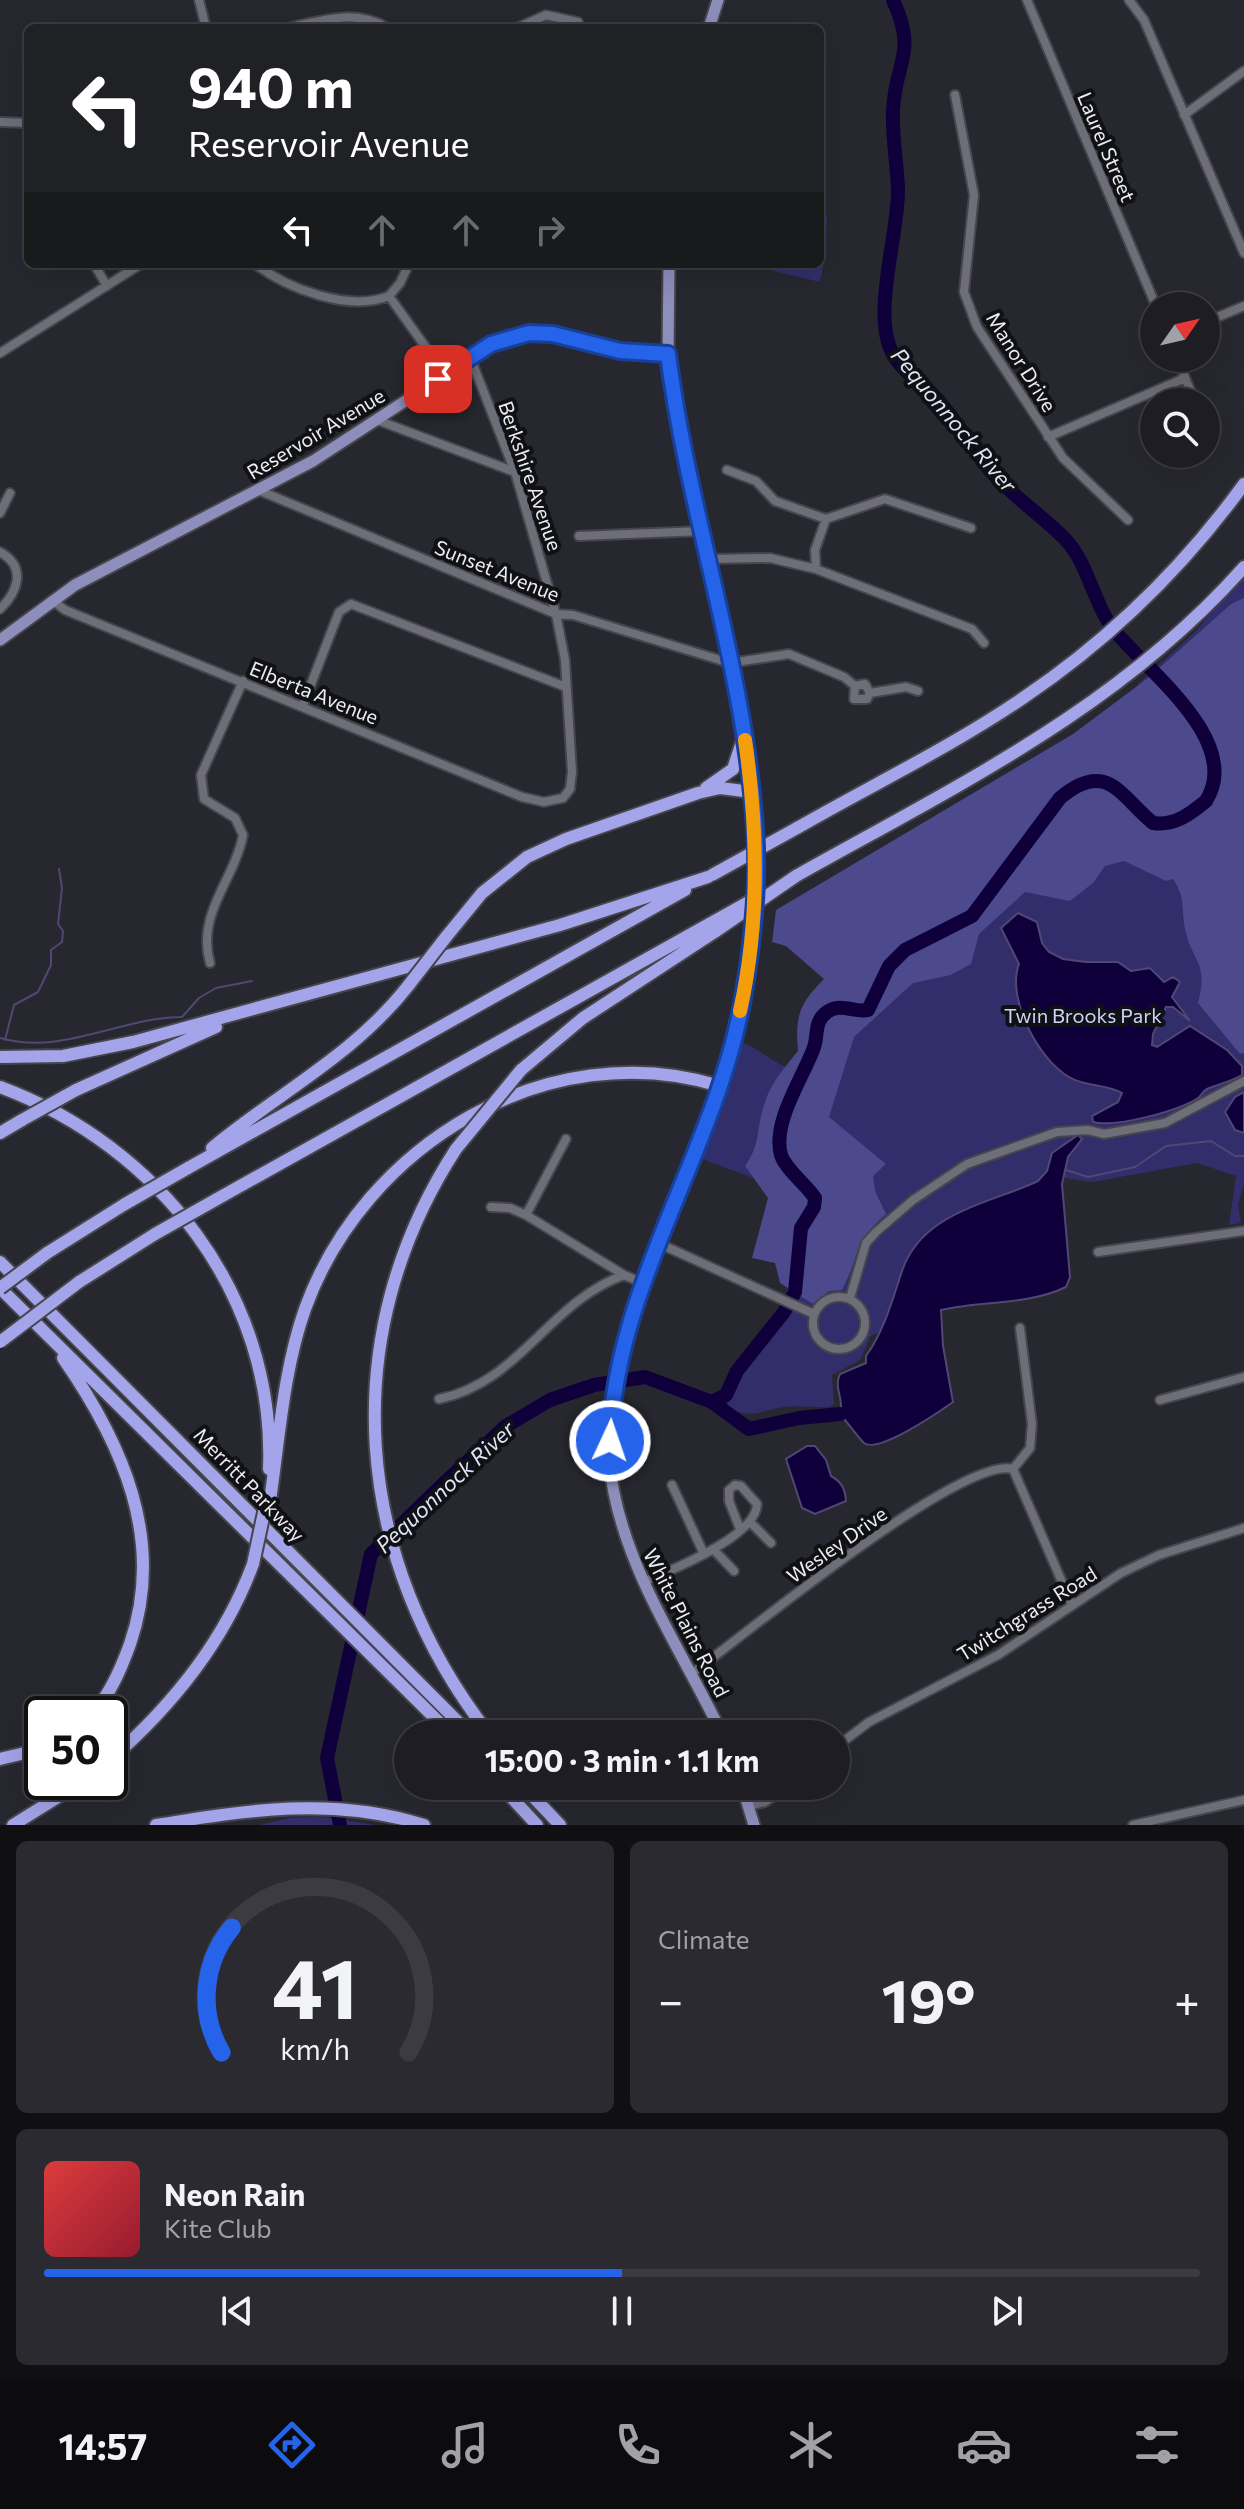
<!DOCTYPE html>
<html lang="en">
<head>
<meta charset="utf-8">
<style>
	:root { --surface:#1d1d23; --page:#2a2a30; --text:#f1f3f6; --muted:#a0a2a6; --line:#3b3b41; --accent:#2563eb }
	body { margin:0; font-family:Commissioner,sans-serif; background:var(--page); color:var(--text); height:100vh; display:flex; flex-direction:column; font-size:30px; white-space:nowrap }
	* { box-sizing:border-box; margin:0 }
	p { font-size:26px; color:var(--muted) }
	.icon { flex:none; width:44px; height:44px; fill:none; stroke:currentColor; stroke-width:2; stroke-linecap:round; stroke-linejoin:round }
	.map { position:relative; height:1825px; overflow:hidden }
	.details { display:flex; flex-direction:column; gap:16px; padding:16px; background:#101013; flex:1 }
	.details>* { flex:none }
	.banner { position:absolute; left:24px; top:24px; width:800px; height:244px; border-radius:12px; box-shadow:0 8px 32px #0002,0 0 0 2px var(--line); background:#202124; color:#fff; overflow:hidden }
	.needle { width:52px; rotate:56deg }
	.fabs { position:absolute; left:1140px; top:292px; display:grid; gap:16px }
	.fabs a { display:grid; place-items:center; width:80px; height:80px; border-radius:50%; background:var(--surface); box-shadow:0 8px 32px #0002,0 0 0 2px var(--line); font-size:40px }
	.speed { position:absolute; left:24px; top:1696px; display:flex; gap:16px; font-size:40px; font-weight:700; text-align:center }
	.speed>* { display:grid; place-content:center; width:104px; height:104px; border-radius:50%; background:var(--surface); box-shadow:0 8px 32px #0002,0 0 0 2px var(--line); line-height:1 }
	.speed .limit { border:4px solid #111; border-radius:12px; background:#fff; color:#111 }
	.pin { position:absolute; display:grid; place-items:center; width:68px; height:68px; color:#fff; margin:-34px; border-radius:16px; box-shadow:0 4px 12px #0006 }
	.me { position:absolute; width:88px; margin:-44px; rotate:3deg; stroke-linejoin:round; filter:drop-shadow(0 0 6px #0008) }
	.turn { display:flex; align-items:center; gap:28px; height:168px; padding:0 32px; font-size:36px }
	.turn .icon { width:104px; height:104px; stroke-width:2.5 }
	.turn b { display:block; font-size:56px; line-height:68px }
	.lanes { display:flex; align-items:center; height:76px; padding:0 32px; background:#0003; justify-content:center; gap:40px; direction:ltr }
	.lanes .off { opacity:.35 }
	.big { font-size:60px; font-weight:700; line-height:1.1 }
	.details .widget { flex:1; display:flex; flex-direction:column; justify-content:center; gap:12px; min-width:0; padding:0 28px; border-radius:12px; background:var(--page) }
	.details .dial { align-items:center; gap:0 }
	.dial svg { height:208px; overflow:visible; fill:none; stroke:var(--line); stroke-width:7; stroke-linecap:round; text-anchor:middle }
	.dial text { fill:var(--text); stroke:none }
	.song { display:flex; align-items:center; gap:24px }
	.cover { width:96px; height:96px; border-radius:12px; background:linear-gradient(135deg,hsl(0 70% 55%),hsl(350 70% 35%)) }
	.played { height:8px; border-radius:4px; background:linear-gradient(90deg,var(--accent) 50%,var(--line) 50%) }
	.keys { display:flex; justify-content:space-around; direction:ltr }
	.heat { display:flex; justify-content:space-between; align-items:center; font-size:44px; direction:ltr }
	.details .tiles { flex:1; display:grid; gap:16px; grid-template-columns:1fr 1fr }
	.widget:last-child { grid-column:span 2 }
	.trip { position:absolute; left:394px; top:1720px; width:456px; height:80px; border-radius:40px; background:var(--surface); box-shadow:0 8px 32px #0002,0 0 0 2px var(--line); font-weight:700; line-height:80px; text-align:center }
	.tabs { display:flex; height:128px; justify-content:space-around; align-items:center; background:#0c0c0e; color:var(--muted) }
	.tabs .icon { width:56px; height:56px }
	.tabs .active { color:var(--accent) }
	.tabs b { font-size:36px; color:var(--text) }
	.map>svg:first-child { display:block }
</style>
</head>
<body>
<div class="map">
<svg width="1244" height="1825" viewBox="0 0 1244 1825">
	<rect width="100%" height="100%" fill="#27272f"/>
	<!-- green -->
	<path fill="#322e6b" d="M820,214l7,2 -1,35 -6,31 -75,-18h75z
		M1244,572v611l-6,22 3,18 -12,2 7,-49 -39,-13 -105,19 -40,-6 -167,154 -14,6 -11,24 -28,15 2,29 -4,3c-15,1 -32,-2 -46,0 -22,3 -37,14 -57,-1l3,-11 55,-90 8,-62 14,-45 -105,-39 28,-73 11,-44c22,8 34,24 56,28l358,-371 -18,-14 59,-54z
		M322,1817l54,8h-117l30,-7z"/>
	<!-- forest -->
	<path fill="#4c498c" d="M1244,598v455l-4,1 -42,-51c11,-42 -6,-40 -13,-74 -4,-22 1,-30 -12,-50l-7,2 -42,-20 -19,5 -12,17 -23,18 -45,-9 -46,42 -8,30 -20,11 -38,8 -59,54 -25,80 57,47 -13,12 2,15 11,23c-32,28 -26,41 -44,76l-13,1 -16,13 -33,-21 -5,-20 -23,-5 16,-60 -23,-32c16,-22 11,-37 19,-61 6,-21 20,-37 34,-54 -3,-35 1,-47 26,-72l-38,-33 -14,-4 4,-32 297,-176 75,-56 83,-74z"/>
	<!-- water -->
	<path fill="#0f003c" stroke="#514772" stroke-width="2" d="M1018,913l19,9 5,21 7,9 14,7 23,3h32l13,9 19,-3 14,14 9,-5 7,5 -8,15 18,24 -17,-14h-7l-13,27 -1,11 5,2 33,-21 37,24 15,16v9c-12,7 -27,10 -35,14 -4,2 -6,7 -9,9 -20,13 -83,30 -105,24l-1,-6 26,-14 4,-9c-15,-9 -37,-6 -53,-16 -31,-18 -63,-79 -50,-113l-18,-36z
		M1244,1092v41l-9,-3 -10,-18 10,-15z
		M1078,1135l4,4 -14,18 -6,27 8,93 -4,10c-40,19 -83,13 -125,23l2,36 10,56c-14,10 -75,52 -89,41 -8,-8 -16,-20 -24,-29 5,-14 -7,-26 0,-40l26,-11v-7c18,-25 26,-55 36,-85 20,-59 87,-67 136,-90l9,-10 5,-18z
		M807,1446h8l11,14 5,16c11,6 14,13 15,25l-31,13 -13,-6 -16,-49z"/>
	<g fill="none" stroke-linecap="round" stroke-linejoin="round">
		<!-- stream -->
		<path stroke="#514772" stroke-width="2" d="M0,1038c63,18 121,-21 182,-21l17,-19 17,-10 36,-7
			M5,1040l9,-35 24,-13 13,-27v-15l11,-8 1,-11 -5,-7 4,-36 -3,-19
			M1066,1170l22,7 47,-10 31,-21 45,-5 24,15h9"/>
		<!-- river -->
		<path stroke="#0f003c" stroke-width="14" d="M712,1402l14,-7 11,-24 47,-59 11,-20 6,-64 13,-21 1,-9c-9,-14 -29,-28 -34,-43 -9,-32 21,-76 32,-105 6,-14 0,-28 14,-38 14,-10 27,1 41,-2l21,-44 16,-16 67,-34 88,-118c47,-40 61,-1 93,25 22,3 37,-9 53,-22 38,-60 -61,-132 -92,-171 -21,-27 -25,-65 -48,-90 -21,-22 -47,-39 -68,-61 -23,-24 -39,-56 -62,-81 -13,-16 -31,-23 -42,-42 -24,-39 5,-122 4,-167 -1,-26 -6,-52 -5,-78 2,-51 25,-56 0,-111
			M340,1825l-13,-67 44,-204 69,-67 66,-61 44,-26 44,-15 51,-8 67,25 37,27 50,-11 41,-4"/>
		<!-- minor casing -->
		<g stroke="#45454b" stroke-width="12">
			<path id="minor" d="M199,0l7,28
				M1027,0l129,306
				M1129,0l15,20 100,233
				M287,28c33,-7 69,-20 100,0
				M517,28l29,-13 32,7
				M955,95l19,100 -10,97 13,35 86,131 65,62
				M1184,115l60,-44
				M0,122l28,1
				M94,264l13,22
				M255,264c33,25 94,48 134,32l11,-13 9,-19
				M389,296l56,78
				M1206,322l38,-16
				M0,353l141,-89
				M1177,358l18,44
				M377,420l138,52
				M1048,437l137,-59
				M727,470l29,11 19,20 51,18 -11,31 1,19
				M258,490l298,124 17,1 157,48 59,-9 55,23 11,9 10,-2 5,9 -3,6h-13l1,-13
				M0,513l10,-20
				M826,519l59,-20 86,29
				M579,536l123,-5
				M0,552c27,15 18,40 0,57
				M708,559l62,-1 46,11 156,60 12,14
				M52,600l13,10 457,187 22,5 19,-4 7,-9 2,-17 -7,-112 -9,-46 -41,-142 -45,-115
				M870,693l36,-6 12,4
				M303,705l36,-93 12,-8 215,83
				M210,963c-14,-49 24,-82 33,-128l-8,-17 -31,-19 -3,-24 42,-94
				M491,1207l19,1 16,7 98,60 19,8
				M526,1215l40,-76
				M660,1244l154,70
				M1098,1252l146,-21
				M813 1323a26 26 0 1 1 52 0a26 26 0 1 1-52 0Z
				M850,1298l16,-55 10,-11 37,-32 54,-36 90,-32 31,-2 16,4 61,-11 79,-42
				M439,1399c80,-16 110,-97 185,-124
				M1160,1400l84,-23
				M1013,1469l59,136
				M1013,1469l17,-21 2,-24 -12,-96
				M672,1485l32,69
				M750,1522l21,21
				M713,1549l21,22
				M643,1582c27,-11 114,-46 114,-78l-16,-18 -6,-1 -6,5v11l11,28
				M691,1674c51,-37 271,-219 322,-205
				M836,1747l33,-25 129,-67 123,-82 38,-18 85,-27
				M749,1806l16,-4 24,-16
				M1133,1825l111,-25"/>
		</g>
		<!-- major casing -->
		<g stroke="#45454b" stroke-width="15">
			<path id="major" d="M709,28l9,-28
				M669,264l-1,90 5,46c23,156 90,315 83,474 -4,72 -13,144 -36,212 -41,126 -134,270 -106,407 18,88 70,161 108,241
				M0,640l75,-55 238,-124 186,-121 41,-7 80,18 48,3
				M742,1786l12,39"/>
		</g>
		<!-- highway casing -->
		<g stroke="#45454b" stroke-width="16">
			<path id="highway" d="M706,788l27,-19 11,-33
				M797,828c75,-43 154,-81 226,-130 86,-58 160,-130 221,-214
				M796,876c162,-91 323,-168 448,-309
				M446,937l36,-44 45,-36 39,-18 132,-46 22,-5 32,4
				M0,1057l63,-1 70,-14 427,-117 148,-48
				M521,1070l62,-52 133,-87
				M0,1087c159,59 276,208 269,382
				M76,1090l140,-63
				M0,1133l22,-13
				M212,1148c66,-55 142,-93 196,-162
				M456,1149c-122,188 -103,410 33,585
				M188,1168l497,-278
				M217,1199l494,-276
				M47,1253l78,-49
				M0,1262l470,472
				M79,1282l76,-48
				M0,1288l451,446
				M63,1358c59,85 103,182 67,286 -9,25 -20,51 -38,70
				M269,1507c10,-65 14,-136 36,-198 59,-164 243,-276 415,-223
				M0,1759l42,-10
				M110,1760c63,-55 114,-118 143,-196
				M501,1786l36,39
				M523,1786l37,39
				M13,1825l69,-43
				M156,1825c92,-15 178,-29 268,0"/>
		</g>
		<!-- minor -->
		<use href="#minor" stroke="#6e6e78" stroke-width="8"/>
		<!-- major -->
		<use href="#major" stroke="#8e8ebc" stroke-width="11"/>
		<!-- highway -->
		<use href="#highway" stroke="#a3a4e9" stroke-width="12"/>
		<!-- highway-bridge casing -->
		<g stroke="#45454b" stroke-width="16" stroke-linecap="butt">
			<path id="highway-bridge" d="M712,875l85,-47
				M711,923l43,-24
				M716,931l80,-55
				M408,986l38,-49
				M22,1120l54,-30
				M456,1149l65,-79
				M125,1204l63,-36
				M155,1234l62,-35
				M0,1288l47,-35
				M0,1342l79,-60
				M253,1564l13,-61"/>
		</g>
		<!-- highway-bridge -->
		<use href="#highway-bridge" stroke="#a3a4e9" stroke-width="12"/>
	</g>
	<g fill="none" stroke-linecap="round" stroke-linejoin="round">
		<!-- route casing -->
		<g stroke="#184099" stroke-width="20">
			<path id="route" d="M438,379l53,-35 38,-11 24,1 67,17 48,3c20,159 77,314 87,475 4,53 -2,110 -11,163 -25,155 -129,290 -134,449"/>
		</g>
		<!-- route -->
		<use href="#route" stroke="#2563eb" stroke-width="14"/>
		<!-- slow -->
		<path stroke="#f59e0b" stroke-width="14" d="M740,1011c20,-89 18,-181 5,-271"/>
	</g>
	<g text-anchor="middle" stroke-width="8" stroke-linejoin="round" paint-order="stroke">
		<!-- street labels -->
		<g font-size="20" fill="#ececf1" stroke="#101114">
			<text transform="translate(1106 147) rotate(67)" y="7">Laurel Street</text>
			<text transform="translate(1021 362) rotate(58)" y="7">Manor Drive</text>
			<text transform="translate(316 434) rotate(-31)" y="7">Reservoir Avenue</text>
			<text transform="translate(530 476) rotate(71)" y="7">Berkshire Avenue</text>
			<text transform="translate(497 571) rotate(22)" y="7">Sunset Avenue</text>
			<text transform="translate(314 693) rotate(22)" y="7">Elberta Avenue</text>
			<text transform="translate(249 1485) rotate(46)" y="7">Merritt Parkway</text>
			<text transform="translate(837 1545) rotate(-35)" y="7">Wesley Drive</text>
			<text transform="translate(1027 1614) rotate(-32)" y="7">Twitchgrass Road</text>
			<text transform="translate(686 1623) rotate(63)" y="7">White Plains Road</text>
		</g>
		<!-- park labels -->
		<g font-size="20" fill="#d1d3fb" stroke="#101114">
			<text x="1083" y="1023">Twin Brooks Park</text>
		</g>
		<!-- water labels -->
		<g font-size="22" font-style="italic" fill="#e1e2f6" stroke="#101114">
			<text transform="translate(954 420) rotate(50)" y="8">Pequonnock River</text>
			<text transform="translate(445 1487) rotate(-43)" y="8">Pequonnock River</text>
		</g>
	</g>
</svg>
<div class="fabs">
<a><svg class="needle" viewBox="-14 -14 28 28"><path d="M0-13l5 13h-10z" fill="#e53935"/><path d="M0 13l5-13h-10z" fill="#a0a2a6"/></svg></a>
<a><svg class="icon" aria-label="search" viewBox="0 0 24 24"><circle cx="10" cy="10" r="6"/><path d="M15 15l6 6"/></svg></a>
</div>
<div class="speed"><div class="limit">50</div></div>
<div class="pin" style="left:438px;top:379px;background:#d93025"><svg class="icon" aria-label="arrive" viewBox="0 0 24 24"><path d="M6 21V4h12l-3 4 3 4H6"/></svg></div>
<svg class="me" style="left:610px;top:1441px" viewBox="-20 -20 40 40"><circle r="17" fill="#2563eb" stroke="#fff" stroke-width="3"/><path d="M0-11L8 9 0 5-8 9z" fill="#fff"/></svg>
<div class="trip">15:00 · 3 min · 1.1 km</div>
<div class="banner">
<div class="turn"><svg class="icon" aria-label="left" viewBox="0 0 24 24"><path d="M17 20v-9H6M10 6l-5 5 5 5"/></svg><div><b>940 m</b>Reservoir Avenue</div></div>
<div class="lanes"><svg class="icon" aria-label="left" viewBox="0 0 24 24"><path d="M17 20v-9H6M10 6l-5 5 5 5"/></svg><svg class="icon off" aria-label="ahead" viewBox="0 0 24 24"><path d="M12 20V5M6 11l6-6 6 6"/></svg><svg class="icon off" aria-label="ahead" viewBox="0 0 24 24"><path d="M12 20V5M6 11l6-6 6 6"/></svg><svg class="icon off" aria-label="right" viewBox="0 0 24 24"><path d="M7 20v-9h11M14 6l5 5-5 5"/></svg></div>
</div>
</div>
<section class="details">
<div class="tiles">
<div class="widget dial"><svg viewBox="0 0 100 80">
<path d="M14 69A42 42 0 1 1 86 69"/>
<path d="M14 69A42 42 0 0 1 18 21" stroke="#2563eb"/>
<text x="50" y="56" font-size="32" font-weight="700">41</text>
<text x="50" y="72" font-size="11">km/h</text>
</svg></div>
<div class="widget"><p>Climate</p>
<div class="heat"><a>−</a><b class="big">19°</b><a>+</a></div>
</div>
<div class="widget">
<div class="song"><i class="cover"></i><div><b>Neon Rain</b><p>Kite Club</p></div></div>
<div class="played"></div>
<div class="keys"><svg class="icon" aria-label="previous" viewBox="0 0 24 24"><path d="M18 5L8 12l10 7zM5 5v14"/></svg><svg class="icon" aria-label="pause" viewBox="0 0 24 24"><path d="M8 5v14M16 5v14"/></svg><svg class="icon" aria-label="next" viewBox="0 0 24 24"><path d="M6 5l10 7-10 7zM19 5v14"/></svg></div>
</div>
</div>
</section>
<nav class="tabs">
<b>14:57</b>
<svg class="icon active" aria-label="directions" viewBox="0 0 24 24"><path d="M12 3l9 9-9 9-9-9zM9 14v-3h6M13 9l2 2-2 2"/></svg>
<svg class="icon" aria-label="music" viewBox="0 0 24 24"><path d="M9 18V5l10-2v13"/><circle cx="6" cy="18" r="3"/><circle cx="16" cy="16" r="3"/></svg>
<svg class="icon" aria-label="phone" viewBox="0 0 24 24"><path d="M5 4h4l2 5-3 2q2 4 5 5l2-3 5 2v4C11 20 4 13 5 4z"/></svg>
<svg class="icon" aria-label="climate" viewBox="0 0 24 24"><path d="M12 3v18M4 7l16 10M4 17L20 7"/></svg>
<svg class="icon" aria-label="car" viewBox="0 0 24 24"><path d="M5 17H2v-5l4-1 3-4h7l3 4 3 1v5h-3M9 17h6M6 11h13"/><circle cx="7" cy="17" r="2"/><circle cx="17" cy="17" r="2"/></svg>
<svg class="icon" aria-label="filters" viewBox="0 0 24 24"><path d="M4 7h16M4 17h16"/><circle cx="9" cy="7" r="2"/><circle cx="15" cy="17" r="2"/></svg>
</nav>
</body>
</html>
